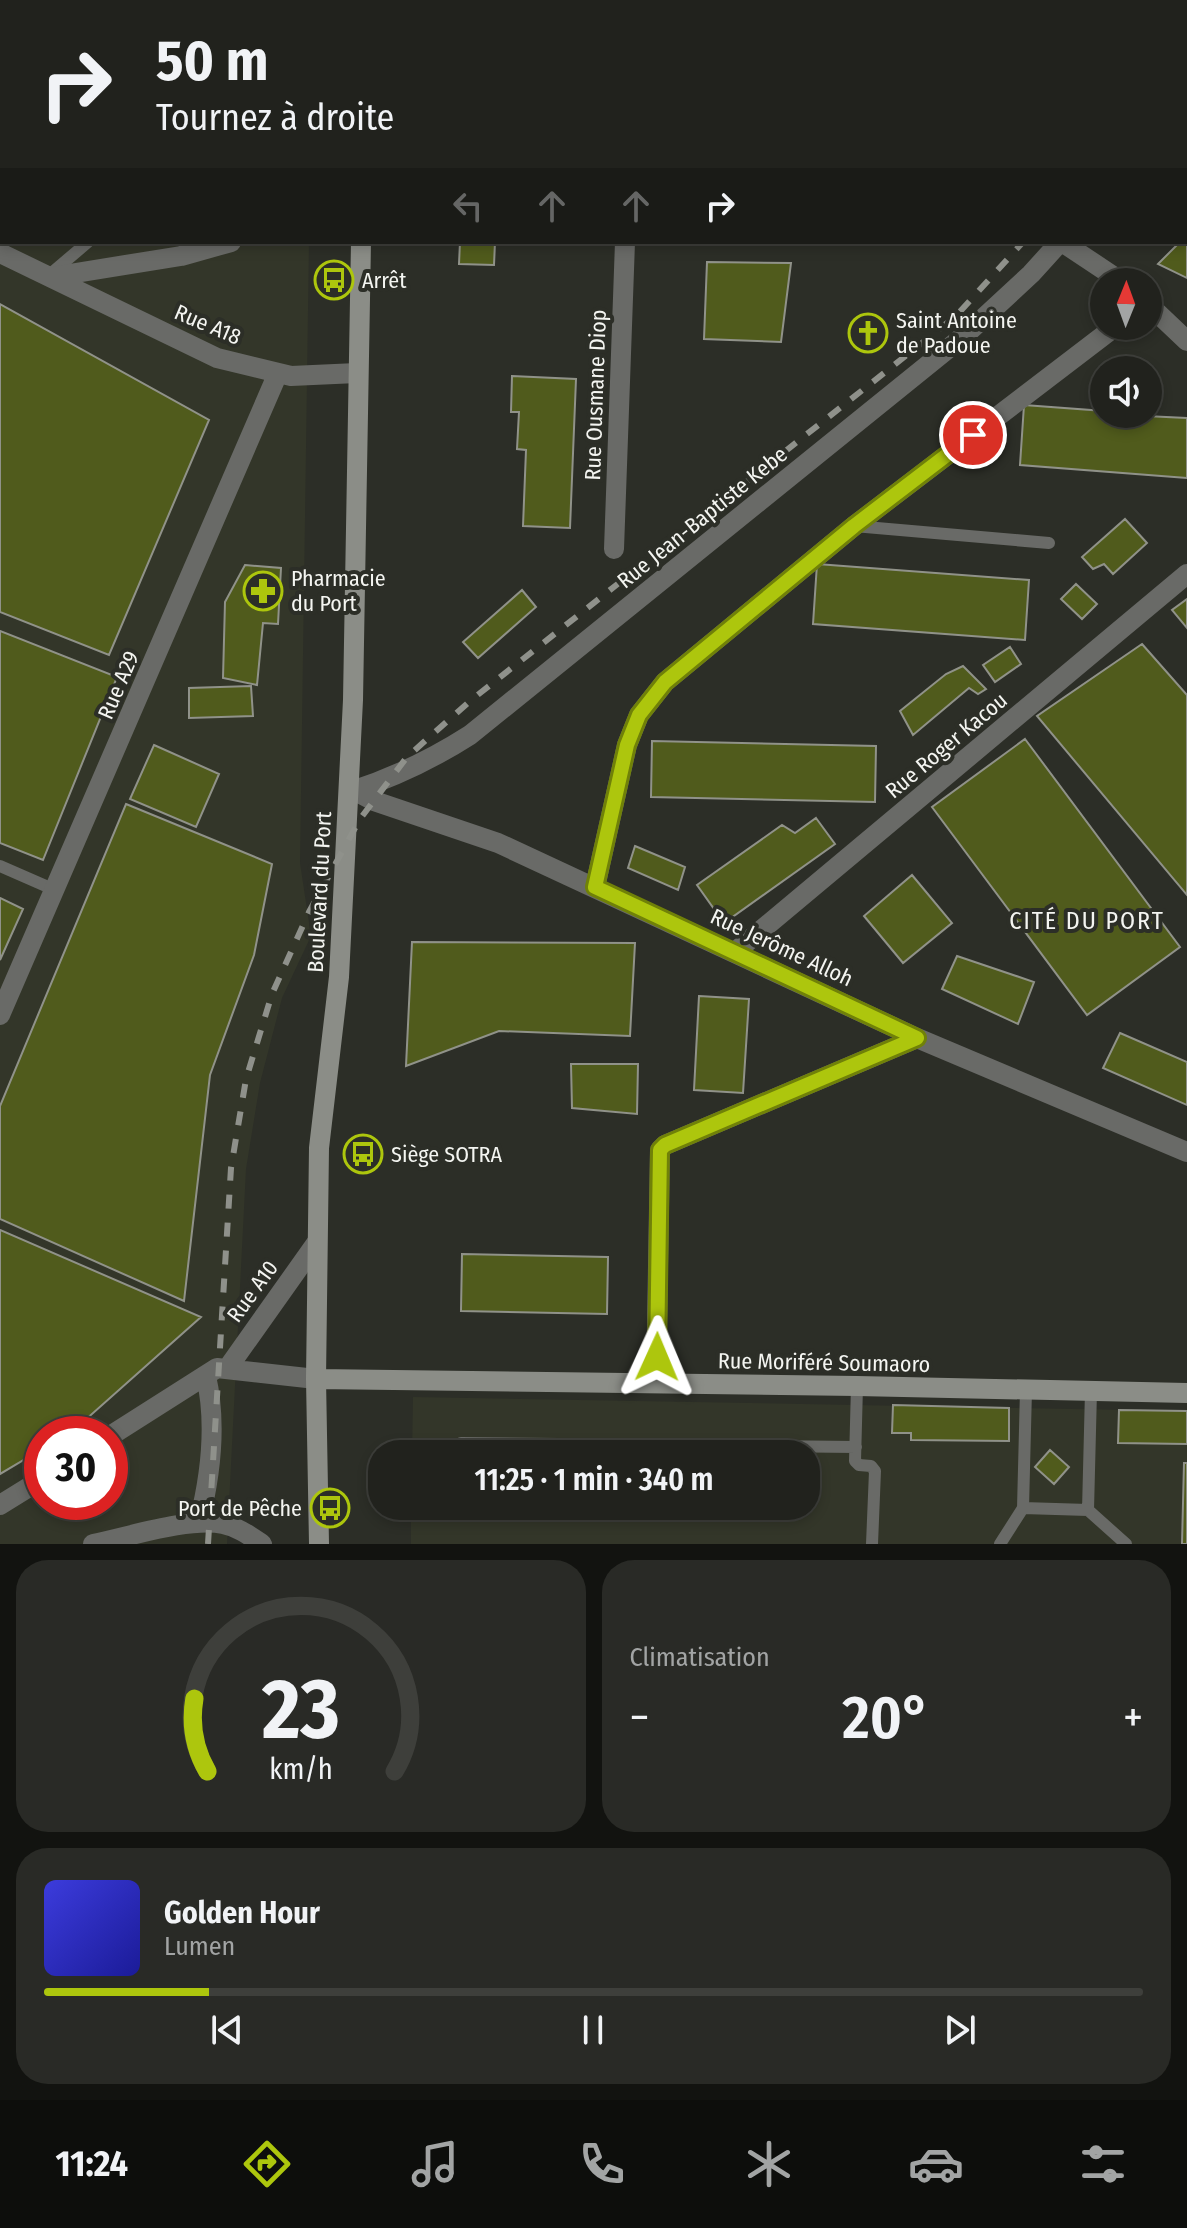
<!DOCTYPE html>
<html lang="fr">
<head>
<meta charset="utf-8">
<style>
	:root { --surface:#21221d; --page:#292a26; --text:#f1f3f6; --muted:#a2a4a4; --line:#3e3f3b; --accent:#adc60d }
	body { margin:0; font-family:"Fira Sans Condensed",sans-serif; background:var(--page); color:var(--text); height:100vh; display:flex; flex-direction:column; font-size:30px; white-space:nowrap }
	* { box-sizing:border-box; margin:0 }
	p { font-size:26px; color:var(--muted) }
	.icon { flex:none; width:44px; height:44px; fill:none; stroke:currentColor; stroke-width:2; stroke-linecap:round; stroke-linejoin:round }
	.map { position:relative; height:1544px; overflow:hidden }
	.details { display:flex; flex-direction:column; gap:16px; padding:16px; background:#121310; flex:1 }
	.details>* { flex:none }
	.banner { position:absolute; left:0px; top:0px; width:1188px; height:244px; box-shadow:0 4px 12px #0003,0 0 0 2px var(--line); background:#21221d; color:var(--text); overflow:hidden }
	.needle { width:52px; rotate:1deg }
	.fabs { position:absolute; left:1090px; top:268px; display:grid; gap:16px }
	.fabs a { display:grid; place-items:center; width:72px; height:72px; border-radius:50%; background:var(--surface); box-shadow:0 4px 12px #0003,0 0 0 2px var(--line); font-size:40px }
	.speed { position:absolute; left:24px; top:1416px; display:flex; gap:16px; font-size:40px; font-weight:700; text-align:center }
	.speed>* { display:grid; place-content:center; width:104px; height:104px; border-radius:50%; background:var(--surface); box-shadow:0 4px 12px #0003,0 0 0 2px var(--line); line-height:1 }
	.speed .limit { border:12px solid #d22; background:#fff; color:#111 }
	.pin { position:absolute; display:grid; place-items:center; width:68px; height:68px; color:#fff; margin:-34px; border:4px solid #fff; border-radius:50%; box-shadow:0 2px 8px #0007 }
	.me { position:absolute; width:88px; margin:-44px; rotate:1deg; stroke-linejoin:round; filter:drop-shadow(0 0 6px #0008) }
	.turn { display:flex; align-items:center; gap:28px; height:168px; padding:0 24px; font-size:36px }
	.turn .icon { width:104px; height:104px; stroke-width:2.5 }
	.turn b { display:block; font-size:56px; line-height:68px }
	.lanes { display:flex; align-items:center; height:76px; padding:0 24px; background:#0003; justify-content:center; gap:40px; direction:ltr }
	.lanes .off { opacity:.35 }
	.big { font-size:60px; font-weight:600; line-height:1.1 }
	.details .tile { flex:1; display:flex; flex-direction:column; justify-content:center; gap:12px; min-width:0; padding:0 28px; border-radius:32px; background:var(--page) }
	.details .dial { align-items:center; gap:0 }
	.dial svg { height:208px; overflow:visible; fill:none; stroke:var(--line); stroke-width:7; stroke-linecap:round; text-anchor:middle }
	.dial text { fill:var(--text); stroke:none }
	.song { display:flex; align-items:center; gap:24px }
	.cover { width:96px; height:96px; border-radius:12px; background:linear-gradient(135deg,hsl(240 70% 55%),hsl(240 70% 35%)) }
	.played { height:8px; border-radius:4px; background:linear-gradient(90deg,var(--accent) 15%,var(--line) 15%) }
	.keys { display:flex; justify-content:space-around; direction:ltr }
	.heat { display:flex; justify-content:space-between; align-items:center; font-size:44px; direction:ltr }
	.details .tiles { flex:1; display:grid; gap:16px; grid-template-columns:1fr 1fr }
	.tile:last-child { grid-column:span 2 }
	.trip { position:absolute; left:368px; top:1440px; width:452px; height:80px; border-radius:32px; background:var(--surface); box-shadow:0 4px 12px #0003,0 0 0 2px var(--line); font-weight:600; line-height:80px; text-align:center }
	.tabs { display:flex; height:128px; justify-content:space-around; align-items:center; background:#0d0e0c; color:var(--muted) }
	.tabs .icon { width:56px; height:56px }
	.tabs .on { color:var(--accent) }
	.tabs b { font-size:36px; color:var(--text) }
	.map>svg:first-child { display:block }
</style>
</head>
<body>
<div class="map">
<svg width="1187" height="1544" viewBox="0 0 1187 1544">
	<rect width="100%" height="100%" fill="#2c2e27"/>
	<!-- built -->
	<path fill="#333629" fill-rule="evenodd" d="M0,0h314l-312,2v240h307l-9,621 11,73 -29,62 -22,85 -14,86 -19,375h-227zM42,1434h68v68h-68z
		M413,1397l774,14v133h-776v-38h395v-52h-394z"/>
	<!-- building -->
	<path fill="#505b1c" stroke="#909289" stroke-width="2" d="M0,0h97l-95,2v147z
		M1187,236v42l-29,-14 22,-22h6z
		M460,242h35l-1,23 -35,-1z
		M707,262l84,1 -10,79 -77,-3z
		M0,304l209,116 -100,235 -109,-43z
		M512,376l64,3 -6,149 -47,-2 3,-76 -9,-1 2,-37h-8z
		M1024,405l80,6v3l83,4v60l-167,-13z
		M1125,519l22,24 -34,31 -9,-10 -11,5 -11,-12z
		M817,564l212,16 -4,60 -212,-16z
		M245,565l36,3 -3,56 -15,-1 -6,62 -34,-7 2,-76z
		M1076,584l21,20 -15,15 -21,-20z
		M522,590l14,17 -58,51 -15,-16z
		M1187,599v29l-15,-18z
		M0,631l117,46 -74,183 -43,-17z
		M1142,644l45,51v200l-150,-179z
		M1010,647l11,17 -26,18 -12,-17z
		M963,666l23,23 -8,5 -9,-6 -56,47 -13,-24 46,-37z
		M251,686l2,30 -64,2v-30z
		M1025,739l155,208 -93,68 -155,-208z
		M652,741l224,5 -1,56 -224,-5z
		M154,745l65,29 -23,53 -66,-28z
		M126,804l146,60 -18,91 -44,120 -26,226 -184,-82v-113z
		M816,818l19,26 -111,79 -27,-38 85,-60 13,8z
		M635,846l50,21 -7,23 -50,-22z
		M912,875l40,48 -49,40 -39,-47z
		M0,898l23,11 -23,51z
		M412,942l223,1 -5,93 -131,-5 -93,35z
		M957,956l77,26 -16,42 -76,-35z
		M699,996l50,3 -6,94 -49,-3z
		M1120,1033l67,29v43l-84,-37z
		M571,1064h67l-1,50 -65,-6z
		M0,1230l201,87 -127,113 -7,4h-25v15l-42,25z
		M462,1254l146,3 -1,57 -146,-3z
		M893,1405l116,3v33l-98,-1v-7h-19z
		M1119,1410l68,1v33l-69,-1z
		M1050,1450l19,17 -15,17 -19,-17z
		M1184,1463h3v81h-5z"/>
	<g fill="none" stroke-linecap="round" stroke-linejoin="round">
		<!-- lane -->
		<path stroke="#696a67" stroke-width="12" d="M272,2l4,-2
			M48,276l40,-34
			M854,526l195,17
			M0,866l55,24
			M857,1386l-2,75 4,4 12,1 4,5 -3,73
			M461,1443l395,4
			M1023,1508l65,2 38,34
			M1088,1510l3,-119
			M1000,1544l23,-36 3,-118"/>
		<!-- street -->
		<path stroke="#696a67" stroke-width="20" d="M634,2v-2
			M1163,2l1,-2
			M1062,242l60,40
			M0,253l217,105 74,18 66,-3
			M51,277l130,-21 50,-14
			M1148,304l39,37
			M614,549l11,-307
			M355,791l19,10 124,42 419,195 270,114
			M349,792c44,-14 82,-32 121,-57l495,-400 66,-61 29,-32
			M595,887l32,-142 12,-30 26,-33 189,-156 262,-200
			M735,952l452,-378
			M0,1015l278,-642
			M227,1369l90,-127
			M656,1383l4,-233 5,-5 252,-107
			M110,1436l107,-68 99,11
			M0,1505l42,-26
			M199,1522c12,-48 18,-98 7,-146
			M93,1544c35,-7 97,-27 130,-20 15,3 27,12 39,20"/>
		<!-- secondary -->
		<path stroke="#8b8d87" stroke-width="20" d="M368,2v-2
			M316,1379l541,7 330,7
			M319,1544l-3,-165 3,-231 20,-171 14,-277 8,-458"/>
		<!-- rail -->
		<path stroke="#8f918b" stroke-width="6" stroke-dasharray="14 14" stroke-linecap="butt" d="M1146,2v-2
			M208,1544l23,-376 15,-89 26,-85 37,-82 51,-93 47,-62 63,-56 486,-385 67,-74"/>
	</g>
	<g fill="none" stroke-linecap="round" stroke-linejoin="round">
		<!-- route casing -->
		<g stroke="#708108" stroke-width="20">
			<path id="route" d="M657,1357l3,-207 5,-5 252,-107 -322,-151 32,-142 12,-30 26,-33 189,-156 119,-91"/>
		</g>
		<!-- route -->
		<use href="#route" stroke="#adc60d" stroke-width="14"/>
	</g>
	<!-- icons -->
	<defs>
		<g id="bus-ring" transform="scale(2)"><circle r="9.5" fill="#2c2e27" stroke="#adc60d" stroke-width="1.5"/><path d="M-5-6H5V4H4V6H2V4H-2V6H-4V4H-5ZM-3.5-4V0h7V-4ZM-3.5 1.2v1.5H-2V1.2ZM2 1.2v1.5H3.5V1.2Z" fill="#adc60d"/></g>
		<g id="church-ring" transform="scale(2)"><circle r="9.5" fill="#2c2e27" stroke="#adc60d" stroke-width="1.5"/><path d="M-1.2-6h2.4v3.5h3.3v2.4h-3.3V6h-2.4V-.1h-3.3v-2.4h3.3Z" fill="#adc60d"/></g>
		<g id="pharmacy-ring" transform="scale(2)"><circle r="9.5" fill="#2c2e27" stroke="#adc60d" stroke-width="1.5"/><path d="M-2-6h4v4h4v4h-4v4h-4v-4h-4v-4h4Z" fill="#adc60d"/></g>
	</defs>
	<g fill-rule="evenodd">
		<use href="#bus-ring" x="334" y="280"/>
		<use href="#church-ring" x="868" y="333"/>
		<use href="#pharmacy-ring" x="263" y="591"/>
		<use href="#bus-ring" x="363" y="1154"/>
		<use href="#bus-ring" x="330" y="1508"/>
	</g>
	<g text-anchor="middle" stroke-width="8" stroke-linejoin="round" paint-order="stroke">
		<!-- poi labels -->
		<g font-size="22" fill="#f4f5f1" stroke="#2c2e27" text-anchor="start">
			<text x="362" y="288">Arrêt</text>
			<text x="896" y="328">Saint Antoine<tspan x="896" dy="25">de Padoue</tspan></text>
			<text x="291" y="586">Pharmacie<tspan x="291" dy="25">du Port</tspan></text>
			<text x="391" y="1162">Siège SOTRA</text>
			<text x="302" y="1516" text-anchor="end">Port de Pêche</text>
		</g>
		<!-- street labels -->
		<g font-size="22" fill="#f4f5f1" stroke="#2c2e27">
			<text transform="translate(208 324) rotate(23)" y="8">Rue A18</text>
			<text transform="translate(595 395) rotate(-88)" y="8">Rue Ousmane Diop</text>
			<text transform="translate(702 517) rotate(-39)" y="8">Rue Jean-Baptiste Kebe</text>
			<text transform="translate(118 685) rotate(-67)" y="8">Rue A29</text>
			<text transform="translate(946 745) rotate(-40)" y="8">Rue Roger Kacou</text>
			<text transform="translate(319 892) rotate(-87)" y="8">Boulevard du Port</text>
			<text transform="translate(782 947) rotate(25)" y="8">Rue Jerôme Alloh</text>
			<text transform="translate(252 1291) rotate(-54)" y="8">Rue A10</text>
			<text transform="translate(824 1362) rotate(1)" y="8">Rue Moriféré Soumaoro</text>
		</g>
		<!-- neighbourhood labels -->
		<g font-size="24" letter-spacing="2" fill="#f4f5f1" stroke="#2c2e27">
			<text x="1087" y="929">CITÉ DU PORT</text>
		</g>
	</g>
</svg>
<div class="fabs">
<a><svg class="needle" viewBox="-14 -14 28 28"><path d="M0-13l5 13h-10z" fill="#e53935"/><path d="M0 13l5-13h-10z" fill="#a2a4a4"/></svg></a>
<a><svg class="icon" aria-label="sound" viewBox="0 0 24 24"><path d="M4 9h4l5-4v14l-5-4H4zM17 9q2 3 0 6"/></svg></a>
</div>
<div class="speed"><div class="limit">30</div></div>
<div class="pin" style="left:973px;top:435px;background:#d93025"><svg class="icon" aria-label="arrive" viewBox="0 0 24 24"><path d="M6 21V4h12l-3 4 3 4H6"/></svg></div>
<svg class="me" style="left:657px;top:1357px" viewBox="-20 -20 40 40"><path d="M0-17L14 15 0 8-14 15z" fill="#adc60d" stroke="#fff" stroke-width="4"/></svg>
<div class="trip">11:25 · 1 min · 340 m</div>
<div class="banner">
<div class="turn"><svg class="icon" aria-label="right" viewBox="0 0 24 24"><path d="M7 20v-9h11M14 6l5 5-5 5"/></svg><div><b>50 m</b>Tournez à droite</div></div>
<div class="lanes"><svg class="icon off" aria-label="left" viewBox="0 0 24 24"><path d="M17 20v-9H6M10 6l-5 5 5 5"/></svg><svg class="icon off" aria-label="ahead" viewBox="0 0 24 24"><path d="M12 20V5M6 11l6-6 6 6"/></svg><svg class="icon off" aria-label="ahead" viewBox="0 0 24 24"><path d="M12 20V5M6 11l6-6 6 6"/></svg><svg class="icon" aria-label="right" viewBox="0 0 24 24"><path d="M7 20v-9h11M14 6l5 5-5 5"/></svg></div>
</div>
</div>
<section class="details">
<div class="tiles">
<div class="tile dial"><svg viewBox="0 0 100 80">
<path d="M14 69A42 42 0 1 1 86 69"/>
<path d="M14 69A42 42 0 0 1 9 41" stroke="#adc60d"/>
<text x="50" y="56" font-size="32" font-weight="700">23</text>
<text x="50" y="72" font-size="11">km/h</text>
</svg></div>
<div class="tile"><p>Climatisation</p>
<div class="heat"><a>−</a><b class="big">20°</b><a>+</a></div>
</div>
<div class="tile">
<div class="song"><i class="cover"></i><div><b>Golden Hour</b><p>Lumen</p></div></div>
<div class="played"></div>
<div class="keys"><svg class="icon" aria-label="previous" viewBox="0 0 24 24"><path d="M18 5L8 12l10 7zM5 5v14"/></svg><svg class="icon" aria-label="pause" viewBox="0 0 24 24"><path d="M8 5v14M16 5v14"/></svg><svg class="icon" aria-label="next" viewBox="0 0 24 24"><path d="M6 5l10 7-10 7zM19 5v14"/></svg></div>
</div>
</div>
</section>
<nav class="tabs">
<b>11:24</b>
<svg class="icon on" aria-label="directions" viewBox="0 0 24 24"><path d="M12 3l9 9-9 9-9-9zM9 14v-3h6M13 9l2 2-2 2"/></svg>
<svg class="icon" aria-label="music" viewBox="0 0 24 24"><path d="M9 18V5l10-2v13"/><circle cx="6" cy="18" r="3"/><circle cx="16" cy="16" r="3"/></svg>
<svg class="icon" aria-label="phone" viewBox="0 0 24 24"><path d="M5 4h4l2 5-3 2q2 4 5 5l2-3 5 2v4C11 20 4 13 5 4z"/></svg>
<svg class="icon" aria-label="climate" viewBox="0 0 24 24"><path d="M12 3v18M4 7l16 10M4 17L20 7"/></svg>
<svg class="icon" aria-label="car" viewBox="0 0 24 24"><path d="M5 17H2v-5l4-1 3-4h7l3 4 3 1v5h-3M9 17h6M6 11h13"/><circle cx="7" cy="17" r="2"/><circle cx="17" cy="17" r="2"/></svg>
<svg class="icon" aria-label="filters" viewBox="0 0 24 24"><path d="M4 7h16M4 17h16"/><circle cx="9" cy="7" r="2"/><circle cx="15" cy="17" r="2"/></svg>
</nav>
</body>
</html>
